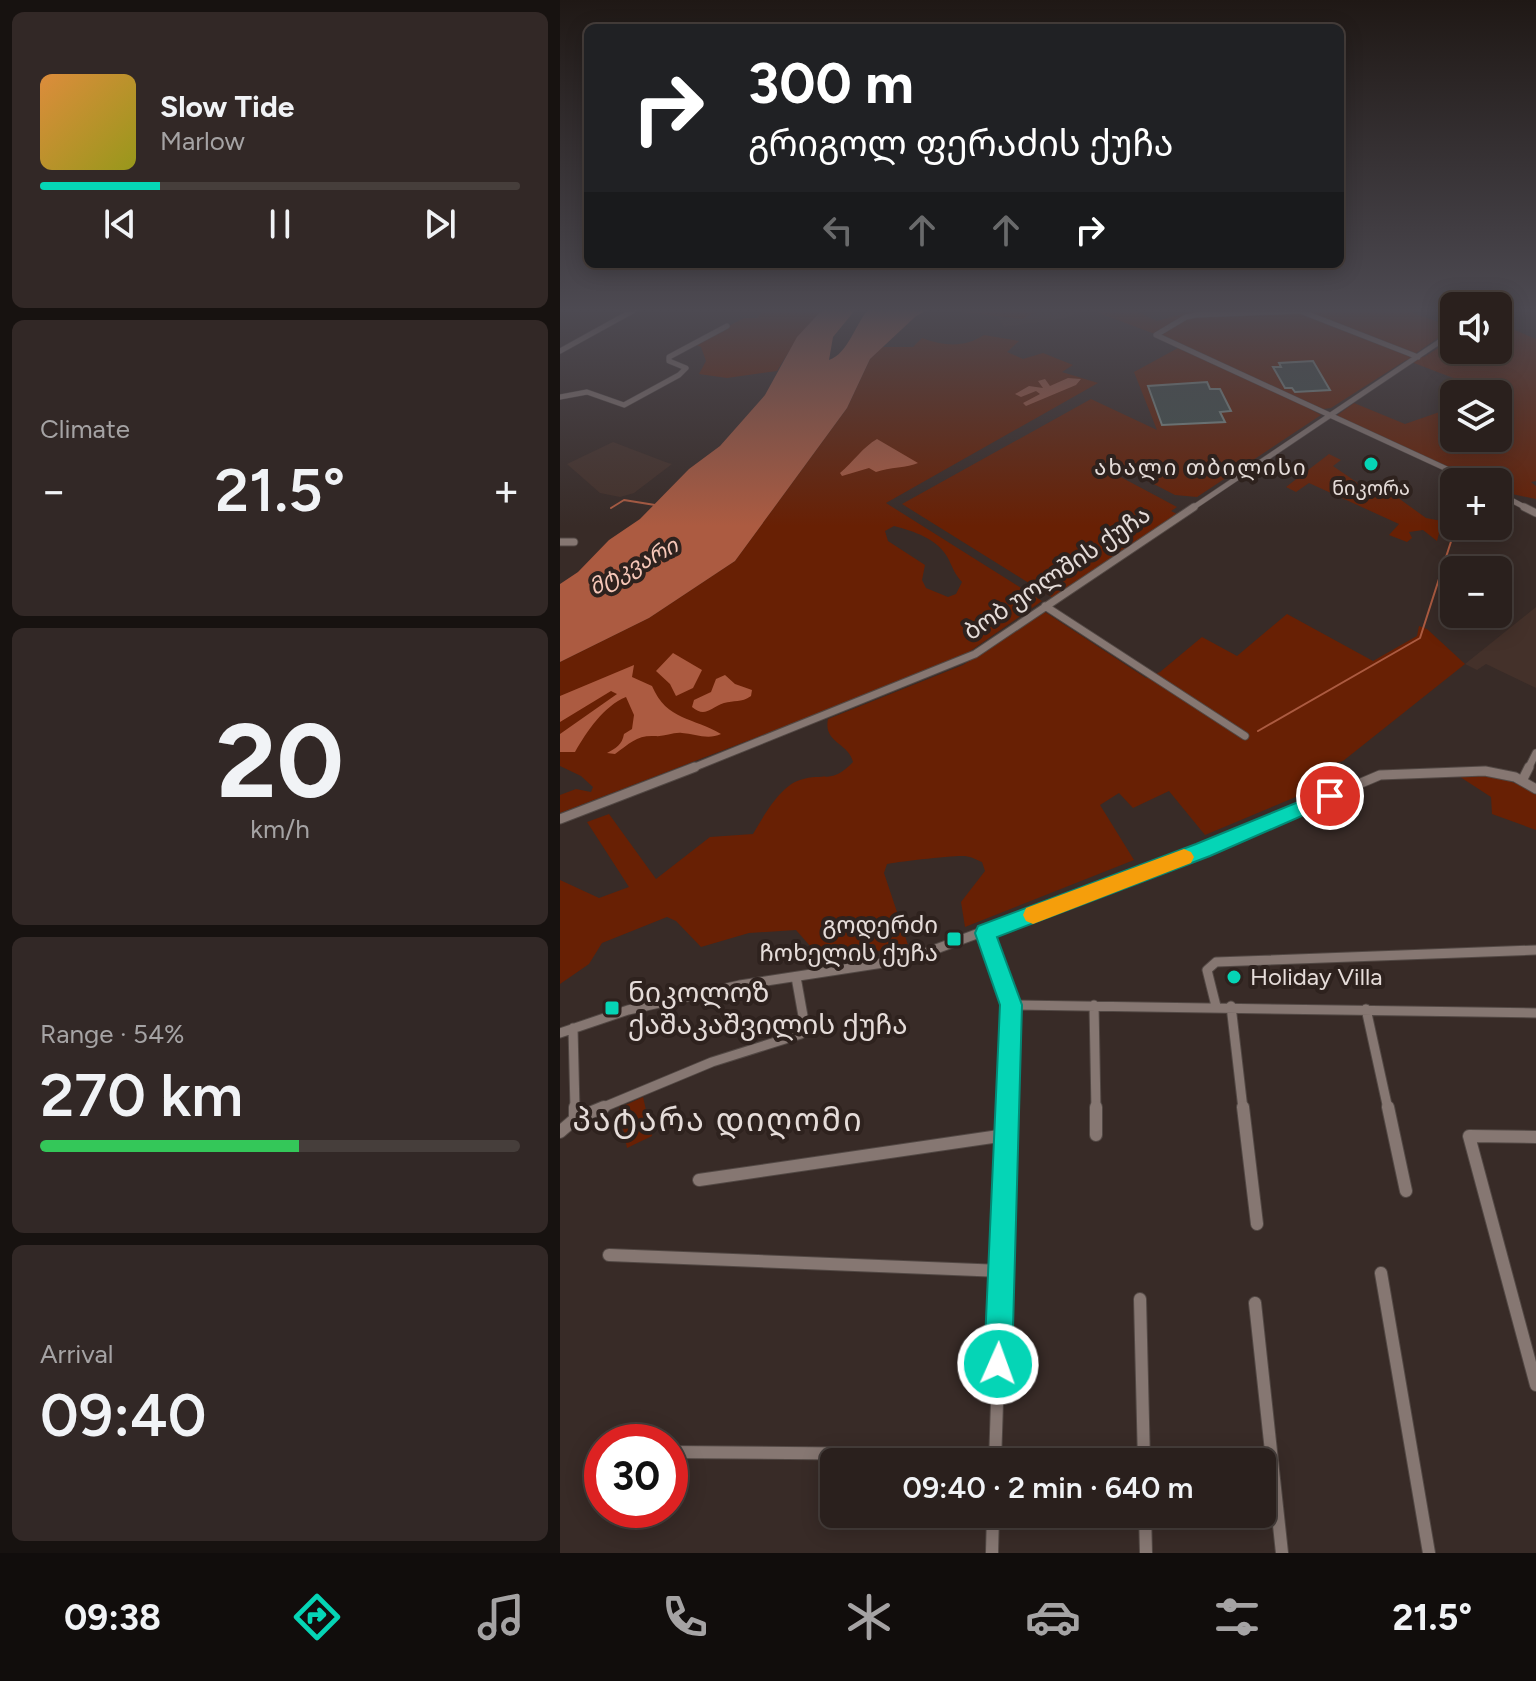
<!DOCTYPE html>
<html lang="en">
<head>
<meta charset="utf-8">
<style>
	:root { --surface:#2a201d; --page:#322826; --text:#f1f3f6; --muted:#a5a3a4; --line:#463e3b; --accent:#05d5b6 }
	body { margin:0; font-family:Figtree,"Noto Sans Georgian",sans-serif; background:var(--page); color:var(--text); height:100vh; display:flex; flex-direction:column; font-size:30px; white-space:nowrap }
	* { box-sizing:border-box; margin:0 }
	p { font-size:26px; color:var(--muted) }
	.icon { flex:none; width:44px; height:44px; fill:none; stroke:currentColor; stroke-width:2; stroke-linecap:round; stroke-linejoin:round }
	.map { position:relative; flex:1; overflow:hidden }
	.sheet { display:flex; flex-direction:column; gap:12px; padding:12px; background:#171210; width:560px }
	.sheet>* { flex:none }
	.top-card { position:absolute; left:24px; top:24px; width:760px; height:244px; border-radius:12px; box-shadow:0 4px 20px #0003,0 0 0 2px var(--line); background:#202124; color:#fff; overflow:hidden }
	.buttons { position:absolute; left:880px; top:292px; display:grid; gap:16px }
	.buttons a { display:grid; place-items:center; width:72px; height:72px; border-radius:12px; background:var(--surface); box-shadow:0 4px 20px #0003,0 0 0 2px var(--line); font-size:40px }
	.speed { position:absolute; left:24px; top:1424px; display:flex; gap:16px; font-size:40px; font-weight:700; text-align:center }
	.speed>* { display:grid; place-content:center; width:104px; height:104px; border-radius:50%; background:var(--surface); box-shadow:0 4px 20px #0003,0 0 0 2px var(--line); line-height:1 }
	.speed .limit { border:12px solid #d22; background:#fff; color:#111 }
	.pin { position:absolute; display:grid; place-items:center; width:68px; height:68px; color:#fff; margin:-34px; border:4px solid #fff; border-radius:50%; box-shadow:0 2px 8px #0007 }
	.me { position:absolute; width:88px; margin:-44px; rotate:2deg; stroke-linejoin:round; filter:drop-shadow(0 0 6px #0008) }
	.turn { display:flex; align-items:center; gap:28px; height:168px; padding:0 32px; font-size:36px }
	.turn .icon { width:104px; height:104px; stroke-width:2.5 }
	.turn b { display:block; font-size:56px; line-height:68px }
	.lanes { display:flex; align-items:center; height:76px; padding:0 32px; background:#0003; justify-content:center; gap:40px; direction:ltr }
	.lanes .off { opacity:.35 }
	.big { font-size:60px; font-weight:600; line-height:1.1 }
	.sheet .tile { flex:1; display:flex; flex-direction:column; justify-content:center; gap:12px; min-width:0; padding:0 28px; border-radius:12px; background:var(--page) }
	.sheet .dial { align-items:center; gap:0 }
	.dial b { font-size:104px; line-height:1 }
	.song { display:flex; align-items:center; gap:24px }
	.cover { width:96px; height:96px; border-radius:12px; background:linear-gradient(135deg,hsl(30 70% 55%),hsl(60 70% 35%)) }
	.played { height:8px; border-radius:4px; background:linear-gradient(90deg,var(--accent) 25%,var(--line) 25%) }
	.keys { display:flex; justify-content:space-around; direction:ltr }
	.heat { display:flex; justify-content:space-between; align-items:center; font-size:44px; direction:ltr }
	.charge { height:12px; border-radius:6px; background:linear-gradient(90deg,#34c759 54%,var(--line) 0) }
	.trip { position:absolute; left:260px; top:1448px; width:456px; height:80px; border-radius:12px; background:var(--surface); box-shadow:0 4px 20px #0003,0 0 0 2px var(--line); font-weight:600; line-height:80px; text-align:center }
	.menu { display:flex; height:128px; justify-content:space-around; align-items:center; background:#110d0c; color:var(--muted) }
	.menu .icon { width:56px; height:56px }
	.menu .selected { color:var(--accent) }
	.menu b { font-size:36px; color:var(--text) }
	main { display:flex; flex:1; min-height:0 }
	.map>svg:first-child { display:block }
</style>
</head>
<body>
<main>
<section class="sheet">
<div class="tile">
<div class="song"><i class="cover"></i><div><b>Slow Tide</b><p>Marlow</p></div></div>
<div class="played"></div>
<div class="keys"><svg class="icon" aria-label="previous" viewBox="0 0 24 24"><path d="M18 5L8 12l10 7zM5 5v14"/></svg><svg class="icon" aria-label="pause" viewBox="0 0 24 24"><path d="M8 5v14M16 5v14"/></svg><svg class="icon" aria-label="next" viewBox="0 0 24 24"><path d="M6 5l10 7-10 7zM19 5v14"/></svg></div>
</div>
<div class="tile"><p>Climate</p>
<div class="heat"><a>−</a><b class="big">21.5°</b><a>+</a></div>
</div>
<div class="tile dial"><b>20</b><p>km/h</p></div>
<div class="tile"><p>Range · 54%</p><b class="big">270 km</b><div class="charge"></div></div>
<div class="tile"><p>Arrival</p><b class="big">09:40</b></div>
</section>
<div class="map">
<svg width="976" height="1553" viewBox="0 0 976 1553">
	<rect width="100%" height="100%" fill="#382b27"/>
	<!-- built -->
	<path fill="#44312a" d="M481,309h47l-22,9 -62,9 -6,-10 24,2z
		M53,442l55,21 4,1 -38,29 -14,4 -20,-4 -33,-29z
		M976,607v81l-50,-24 -9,6 -12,-6z"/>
	<!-- green -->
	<path fill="#682004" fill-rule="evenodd" d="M204,309h59l-25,28 -21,34 -50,7 -28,-4 7,-13 -5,-14 -6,-3 49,-26h13z
		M481,309l-19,10 -80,-9 1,-1z
		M528,309h44l25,12 42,-12h218l-4,4 41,14 -38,26 8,4 30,-19v12h44v-27l38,16v142l-5,1 5,4v13l-38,-8v-9h-20l-142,-66 18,-13 51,21 49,-17v31h44v-44h-11l3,-2 -84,-32 -75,48 -8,1 -31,-14 -4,2 33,18 -124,82 -22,-2 -66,-34 -9,5 77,41 -6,4 6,3 -124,84 -151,-94 189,-105 66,31 -23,-58 44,-24 27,11 -50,-25z
		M424,335l35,6 -12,11 16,7 20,-6 30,12 -11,7 36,11 -212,120 156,98 -73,51 -126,52 -283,109v-18l16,-6 15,3 2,-5 -12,-11 -21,-10v-104l89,-44 86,-57 112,-153 23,-49 12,-12h31l9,-9c22,8 42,10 62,-3zM334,526c19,5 45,13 55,34 4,9 6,14 13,22l-6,12 -8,3 -22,-9 -4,-8 3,-15 -37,-24 -3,-10z
		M769,454l12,6 -8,6 38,26 12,-5 43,31 16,3 -5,20 -14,-11 -14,2 3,6 -5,4 -18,-7 10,-11 -90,-41 -13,9 -10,-5z
		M485,612l101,66 14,-6 42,-35 35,19 50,-42 86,47 44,-25 2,-10 8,3 38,35 -122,97 -34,10 6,18 -110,46 -36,-44 -36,17 -14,-15 -19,12 34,55 -169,67 -4,-25 24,-31 -3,-9c-5,-2 -12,-6 -18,-6 -7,-1 -71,6 -77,8l-3,9 24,72 -84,17 -28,-32 -47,3 -48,14 -25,-26 -9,-4 -65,26 -13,21 -29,20v-104l39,18 30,-11 -42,-65 22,-8 47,65 54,-42 43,-3c10,-17 27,-48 47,-54 25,-8 31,5 53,-18 -4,-19 -30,-19 -25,-43l135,-54z
		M891,771c32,2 56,6 85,22v37l-44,-16 -1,-17z
		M83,1097l9,39 -25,12 -8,-40z"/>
	<!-- water -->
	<path fill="#ac5b41" d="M263,309h33l-23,28 -4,23c19,-6 27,-38 40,-51h60l-13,7 -46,43 -23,49 -112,153 -86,57 -89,44v-78l18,-12 31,-32 31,-21 49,-50 31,-23 45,-51 32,-58z
		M508,378l13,1 -5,6 -50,21 -3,-3 17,-9 -4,-3 -15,6 -6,-3 14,-8 14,2 -5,-7 7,-2 5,7z
		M317,439l41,24c-10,5 -29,4 -42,9l-7,-4 -27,8 -2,-3c13,-11 23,-26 37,-34z
		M113,653l29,17 -9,18 -17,8 -6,-12 -14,-13z
		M74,665l-2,12 20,9c15,35 41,31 69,48 -13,6 -26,0 -39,-1 -9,-1 -18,4 -27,3 -18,-1 -25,7 -40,18l-8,-1c9,-5 15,-8 17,-19l8,-5 2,-14 -8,-18c-22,9 -39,34 -51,55h-15v-18l57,-40 -6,-3 -51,31v-26z
		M165,675l10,9 17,6 -1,6c-10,7 -17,4 -27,7 -14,5 -19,15 -32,4l2,-7 17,-8 5,-13z"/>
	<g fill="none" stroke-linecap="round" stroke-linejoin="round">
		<!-- stream -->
		<path stroke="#ac5b41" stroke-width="2" d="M51,508l13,-8 31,5
			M698,731l162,-93 36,-112"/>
	</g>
	<!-- building -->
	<path fill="#42514d" stroke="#82938e" stroke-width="2" d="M753,361l17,29 -35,2 -3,-4h-7l-12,-21h8l-2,-4z
		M647,382l3,7h10l11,22 -11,1 5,10 -63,3 -14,-39z"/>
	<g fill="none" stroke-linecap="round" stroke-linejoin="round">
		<!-- minor-far3 casing -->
		<g stroke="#524844" stroke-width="6">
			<path id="minor-far3" d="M596,335l319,147
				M596,335l30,-18 10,-2 104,-4 118,46
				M0,351l76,-42
				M0,397l27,-5 37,13 55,-30 7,-7 -17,-7v-4l58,-31
				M938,493l30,16
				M631,509l263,-177"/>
		</g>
		<!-- minor-far2 casing -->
		<g stroke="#524844" stroke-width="9">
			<path id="minor-far2" d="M964,507l12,6
				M0,542h14
				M485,606l200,130
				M130,769l285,-115 219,-147
				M968,769l8,-16"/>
		</g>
		<!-- minor-far1 casing -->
		<g stroke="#524844" stroke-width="11">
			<path id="minor-far1" d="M962,781l7,-14
				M0,819l135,-52
				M425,933l26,72 -4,104
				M451,1005l525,8
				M534,1005l2,104
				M656,1006l-9,-36 9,-8 320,-12
				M671,1006l12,103
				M806,1009l22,100
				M13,1028l2,81
				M0,1033l68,-23 112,-25 169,-26 294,-109 177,-75 105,-4 30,6 21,12
				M39,1109l113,-47 89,-28 4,-7 -9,-50"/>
		</g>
		<!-- minor casing -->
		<g stroke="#524844" stroke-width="14">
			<path id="minor" d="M536,1107v28
				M683,1107l14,117
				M828,1107l18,84
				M15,1119l29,-12
				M0,1132l15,-13v-12
				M976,1137l-67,-1 67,249
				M139,1180l307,-45
				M49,1255l393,16
				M821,1273l48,280
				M580,1299l4,163
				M695,1303l27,250
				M110,1452l325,3
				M435,1462l12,-355
				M585,1514l1,39
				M432,1553l1,-39"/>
		</g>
		<!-- minor-far3 -->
		<use href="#minor-far3" stroke="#867772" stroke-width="5"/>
		<!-- minor-far2 -->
		<use href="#minor-far2" stroke="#867772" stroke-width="7"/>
		<!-- minor-far1 -->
		<use href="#minor-far1" stroke="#867772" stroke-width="9"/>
		<!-- minor -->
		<use href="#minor" stroke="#867772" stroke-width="12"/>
	</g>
	<!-- sky -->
	<linearGradient id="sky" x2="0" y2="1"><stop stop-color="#1f1815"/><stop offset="0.59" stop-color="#4d4a52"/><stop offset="1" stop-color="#4d4a52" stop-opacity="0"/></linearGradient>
	<rect width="976" height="526" fill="url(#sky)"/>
	<!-- route -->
	<path fill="#05d5b6" stroke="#038a76" stroke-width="2" d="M770,789l9,7 -3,5 -126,55 -213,81 25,68 -10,359 -4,10 -10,4 -9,-4 -5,-10 16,-359 -25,-72 3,-7 218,-82z"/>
	<!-- slow -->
	<path fill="#f59e0b" d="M624,849l7,3 3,5 -3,6 -158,61 -7,-3 -3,-6 3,-7z"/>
	<!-- markers -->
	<g fill="#05d5b6" stroke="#2e221e" stroke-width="3">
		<circle cx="811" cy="464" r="8"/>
		<rect x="386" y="931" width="16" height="16" rx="4"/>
		<circle cx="674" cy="977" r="8"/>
		<rect x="44" y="1000" width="16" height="16" rx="4"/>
	</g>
	<g text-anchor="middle" stroke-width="8" stroke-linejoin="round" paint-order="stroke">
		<!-- far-poi labels -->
		<g font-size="20" fill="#e5dcd9" stroke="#2e221e">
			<text x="811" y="495">ნიკორა</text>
		</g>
		<!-- far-neighbourhood labels -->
		<g font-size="22" letter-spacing="2" fill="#e5dcd9" stroke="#2e221e">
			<text x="641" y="475">ახალი თბილისი</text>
		</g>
		<!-- far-water labels -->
		<g font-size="22" font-style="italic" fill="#f6c7b8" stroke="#2e221e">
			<text transform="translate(73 566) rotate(-28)" y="8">მტკვარი</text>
		</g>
		<!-- street labels -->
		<g font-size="24" fill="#e5dcd9" stroke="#2e221e">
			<text transform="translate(497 573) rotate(-34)" y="8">ბობ უოლშის ქუჩა</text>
		</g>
		<!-- poi labels -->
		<g font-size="24" fill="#e5dcd9" stroke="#2e221e" text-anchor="end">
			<text x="378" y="933">გოდერძი<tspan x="378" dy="28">ჩოხელის ქუჩა</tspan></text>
			<text x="690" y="985" text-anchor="start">Holiday Villa</text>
		</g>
		<!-- near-poi labels -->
		<g font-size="28" fill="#e5dcd9" stroke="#2e221e" text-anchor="start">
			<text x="68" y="1002">ნიკოლოზ<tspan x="68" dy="32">ქაშაკაშვილის ქუჩა</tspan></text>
		</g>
		<!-- near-neighbourhood labels -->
		<g font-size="32" letter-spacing="2" fill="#e5dcd9" stroke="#2e221e">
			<text x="158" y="1131">პატარა დიღომი</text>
		</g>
	</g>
</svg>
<div class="buttons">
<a><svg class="icon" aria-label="sound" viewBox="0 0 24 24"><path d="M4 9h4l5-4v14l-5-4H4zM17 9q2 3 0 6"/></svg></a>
<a><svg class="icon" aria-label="layers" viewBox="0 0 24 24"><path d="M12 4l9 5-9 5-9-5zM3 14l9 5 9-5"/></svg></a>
<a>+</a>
<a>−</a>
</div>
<div class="speed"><div class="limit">30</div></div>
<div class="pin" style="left:770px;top:796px;background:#d93025"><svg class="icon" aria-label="arrive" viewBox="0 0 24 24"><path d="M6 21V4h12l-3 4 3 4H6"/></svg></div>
<svg class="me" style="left:438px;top:1364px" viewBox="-20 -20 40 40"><circle r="17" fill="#05d5b6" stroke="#fff" stroke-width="3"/><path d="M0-11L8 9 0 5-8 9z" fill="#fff"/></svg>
<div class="trip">09:40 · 2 min · 640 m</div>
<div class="top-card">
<div class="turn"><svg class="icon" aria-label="right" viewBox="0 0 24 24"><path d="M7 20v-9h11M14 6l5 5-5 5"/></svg><div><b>300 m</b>გრიგოლ ფერაძის ქუჩა</div></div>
<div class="lanes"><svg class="icon off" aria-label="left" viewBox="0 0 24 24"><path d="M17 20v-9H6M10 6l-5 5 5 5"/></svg><svg class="icon off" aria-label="ahead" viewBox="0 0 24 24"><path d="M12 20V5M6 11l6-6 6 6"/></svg><svg class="icon off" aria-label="ahead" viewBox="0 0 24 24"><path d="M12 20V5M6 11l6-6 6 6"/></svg><svg class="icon" aria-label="right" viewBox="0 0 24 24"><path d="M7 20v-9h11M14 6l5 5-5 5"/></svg></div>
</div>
</div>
</main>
<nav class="menu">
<b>09:38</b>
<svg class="icon selected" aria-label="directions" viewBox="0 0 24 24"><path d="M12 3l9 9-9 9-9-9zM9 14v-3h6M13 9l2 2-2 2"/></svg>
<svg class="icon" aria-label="music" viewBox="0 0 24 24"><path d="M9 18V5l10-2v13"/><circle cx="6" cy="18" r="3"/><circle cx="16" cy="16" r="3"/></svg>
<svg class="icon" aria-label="phone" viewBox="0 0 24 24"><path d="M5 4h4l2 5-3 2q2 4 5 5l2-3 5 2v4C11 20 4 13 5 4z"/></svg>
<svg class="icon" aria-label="climate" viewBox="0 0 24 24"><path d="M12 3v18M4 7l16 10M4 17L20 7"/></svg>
<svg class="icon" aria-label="car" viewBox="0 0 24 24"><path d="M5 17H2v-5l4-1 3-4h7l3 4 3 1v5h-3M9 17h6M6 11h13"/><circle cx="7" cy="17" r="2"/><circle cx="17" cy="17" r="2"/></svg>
<svg class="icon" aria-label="filters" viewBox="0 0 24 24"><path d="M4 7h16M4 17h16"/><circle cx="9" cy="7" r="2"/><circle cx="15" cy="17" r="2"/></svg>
<b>21.5°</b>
</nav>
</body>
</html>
